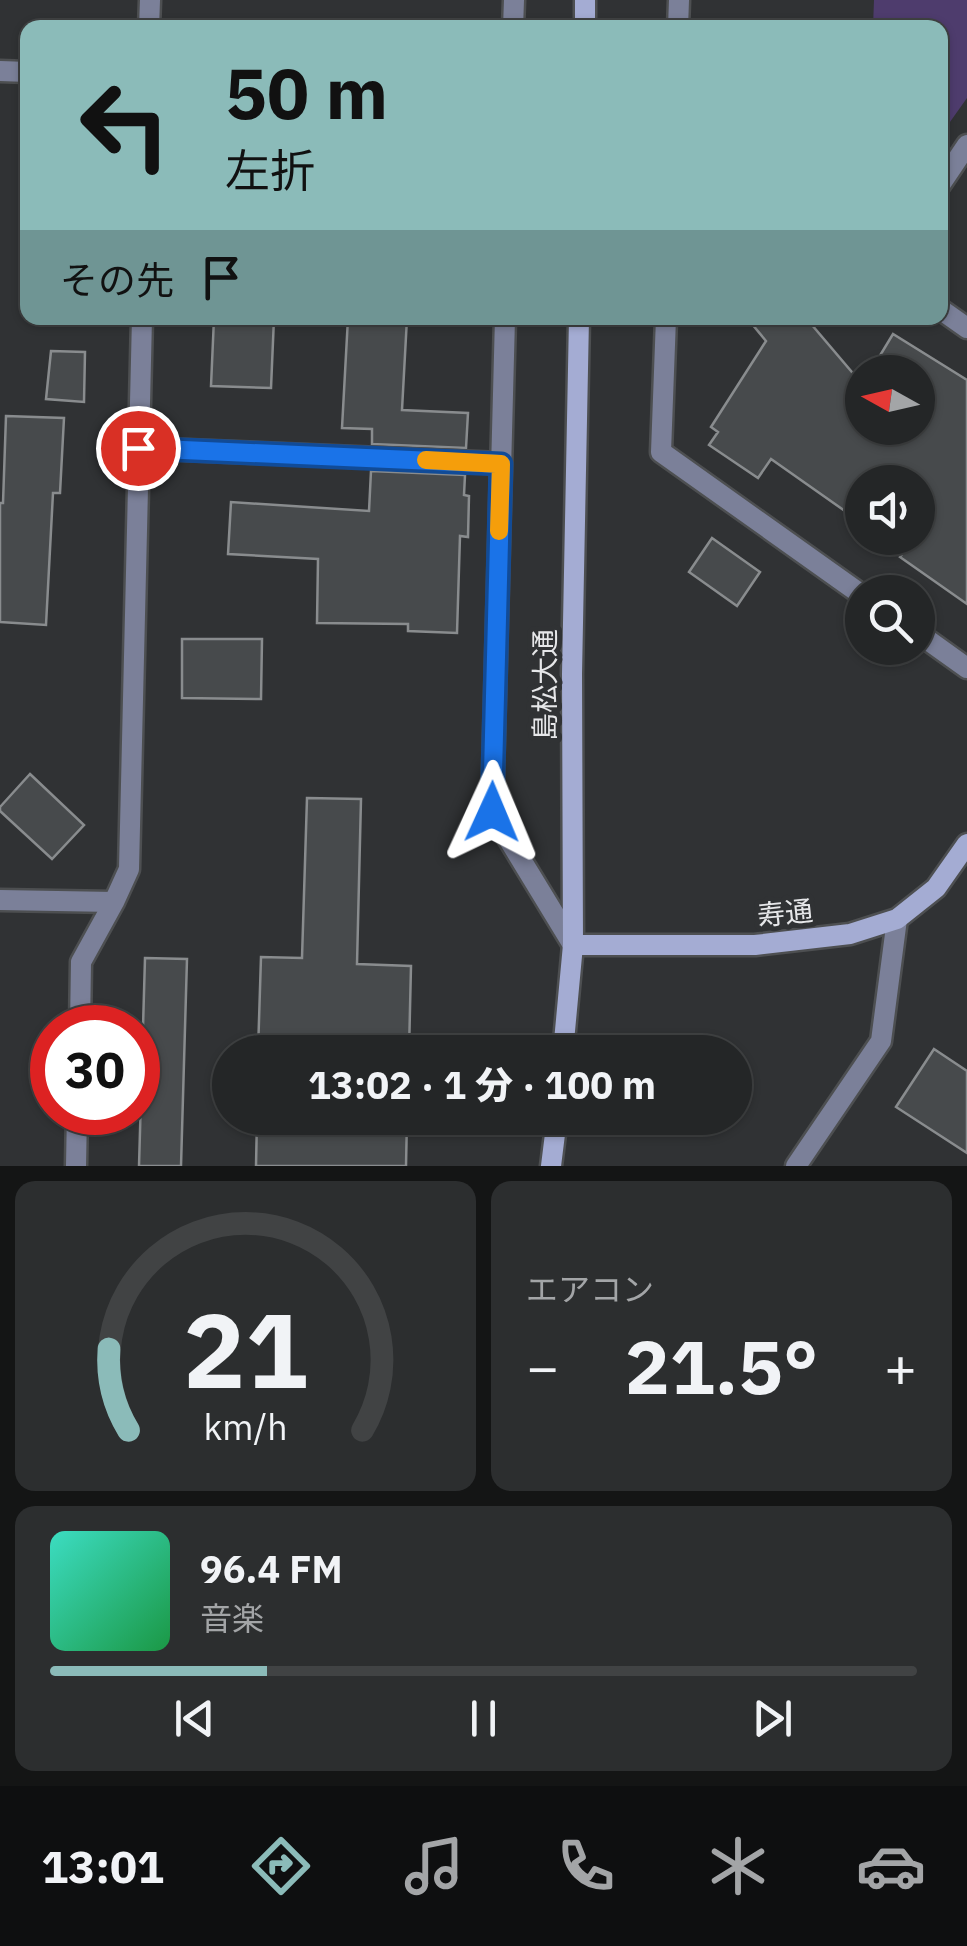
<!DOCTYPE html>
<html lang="ja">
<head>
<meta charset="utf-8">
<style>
	:root { --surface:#242627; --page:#2c2e2f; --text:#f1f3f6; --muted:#a3a5a7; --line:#414344; --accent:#8bbbb9 }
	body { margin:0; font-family:"IBM Plex Sans","Noto Sans JP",sans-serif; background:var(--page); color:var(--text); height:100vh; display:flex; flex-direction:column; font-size:38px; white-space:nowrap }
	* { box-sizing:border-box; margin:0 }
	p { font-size:32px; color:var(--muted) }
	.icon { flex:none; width:55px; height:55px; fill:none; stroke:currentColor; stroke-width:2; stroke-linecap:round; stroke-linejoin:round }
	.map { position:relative; height:1166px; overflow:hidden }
	.sheet { display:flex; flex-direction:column; gap:15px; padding:15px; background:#141515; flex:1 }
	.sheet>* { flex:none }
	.top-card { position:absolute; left:20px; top:20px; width:928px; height:305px; border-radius:20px; box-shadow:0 2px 8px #0004,0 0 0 2px var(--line); background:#8bbbb9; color:#111; overflow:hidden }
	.needle { width:65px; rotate:278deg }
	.buttons { position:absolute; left:845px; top:355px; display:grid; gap:20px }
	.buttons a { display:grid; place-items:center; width:90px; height:90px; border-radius:50%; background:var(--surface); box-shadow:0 2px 8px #0004,0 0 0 2px var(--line); font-size:50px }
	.speed { position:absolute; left:30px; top:1005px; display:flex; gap:20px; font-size:50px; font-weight:700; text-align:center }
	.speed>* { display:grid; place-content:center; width:130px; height:130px; border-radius:50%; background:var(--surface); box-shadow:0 2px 8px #0004,0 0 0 2px var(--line); line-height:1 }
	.speed .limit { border:15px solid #d22; background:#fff; color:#111 }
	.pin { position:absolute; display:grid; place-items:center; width:85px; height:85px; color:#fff; margin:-42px; border:5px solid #fff; border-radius:50%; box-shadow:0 2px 10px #0007 }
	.me { position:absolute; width:110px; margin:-55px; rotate:1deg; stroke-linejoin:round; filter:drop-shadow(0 0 8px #0008) }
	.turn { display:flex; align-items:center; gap:35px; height:210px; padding:0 40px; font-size:45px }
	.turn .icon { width:130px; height:130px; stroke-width:2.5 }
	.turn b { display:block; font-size:70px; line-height:85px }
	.then { display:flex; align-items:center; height:95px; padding:0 40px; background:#0003; gap:20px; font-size:38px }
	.big { font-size:75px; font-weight:800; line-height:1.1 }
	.sheet .card { flex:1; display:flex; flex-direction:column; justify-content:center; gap:15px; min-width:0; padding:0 35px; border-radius:20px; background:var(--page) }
	.sheet .dial { align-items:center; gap:0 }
	.dial svg { height:260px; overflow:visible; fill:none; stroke:var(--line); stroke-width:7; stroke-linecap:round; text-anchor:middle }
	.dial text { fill:var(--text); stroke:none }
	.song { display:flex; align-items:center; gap:30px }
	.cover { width:120px; height:120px; border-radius:15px; background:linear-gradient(135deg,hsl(170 70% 55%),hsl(140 70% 35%)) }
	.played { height:10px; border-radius:5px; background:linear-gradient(90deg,var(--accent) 25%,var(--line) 25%) }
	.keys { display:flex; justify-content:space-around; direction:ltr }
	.heat { display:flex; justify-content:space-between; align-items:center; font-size:55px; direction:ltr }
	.sheet .tiles { flex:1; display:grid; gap:15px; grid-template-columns:1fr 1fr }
	.card:last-child { grid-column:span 2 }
	.trip { position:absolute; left:212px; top:1035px; width:540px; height:100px; border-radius:50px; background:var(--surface); box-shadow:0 2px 8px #0004,0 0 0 2px var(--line); font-weight:800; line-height:100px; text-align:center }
	.tab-bar { display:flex; height:160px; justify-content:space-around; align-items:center; background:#0e0f10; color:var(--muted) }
	.tab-bar .icon { width:70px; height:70px }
	.tab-bar .selected { color:var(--accent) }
	.tab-bar b { font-size:45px; color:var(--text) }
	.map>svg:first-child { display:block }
</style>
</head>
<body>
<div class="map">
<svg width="967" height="1166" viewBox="0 0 967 1166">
	<rect width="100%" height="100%" fill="#303234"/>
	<!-- green -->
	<path fill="#4e3c6d" d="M874,0h93v98l-27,38v-108l-67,-1z"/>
	<!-- building -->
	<path fill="#474a4c" stroke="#898c8e" stroke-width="2.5" d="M214,318h60l-3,70 -60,-2z
		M348,318h59l-5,92 66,3 -2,35 -94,-4v-15l-30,-1z
		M747,318h59l56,66v44h56v-56h-48l23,-38 74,46v224l-67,-47 4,-5 -21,-14h35v-56h-56v41l-91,-64 -13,19 -49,-33 9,-13 -7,-5 55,-86z
		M51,351l34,1 -1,50 -38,-3z
		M6,416l58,2 -4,75h-7l-7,132 -46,-3v-119h3z
		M371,471l94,4 -1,20 5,1 -1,41 -8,-1 -3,97 -49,-2v-7l-91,-1 1,-64 -90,-5 3,-52 138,9z
		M712,538l48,34 -23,34 -48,-34z
		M182,639h80l-1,60 -79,-1z
		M30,774l54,51 -32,34 -52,-48v-4z
		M307,798l54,1 -4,165 54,2 -2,86h-151l3,-95 41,1z
		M145,958l42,1 -6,207h-42z
		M934,1049l33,22v82l-71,-46z
		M257,1118h150l-1,48h-150z"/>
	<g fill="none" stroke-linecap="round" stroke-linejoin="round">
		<!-- lane casing -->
		<g stroke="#4d4f51" stroke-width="25">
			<path id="lane" d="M796,1166l85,-125 16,-122"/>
		</g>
		<!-- street casing -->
		<g stroke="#4d4f51" stroke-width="25">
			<path id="street" d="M149,28l1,-28
				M513,28l1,-28
				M678,28l1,-28
				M0,71l28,1
				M940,185l27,-40
				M940,309l27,19
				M505,318l-13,494 81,133
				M666,318l-5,134 201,143
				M138,448l363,15
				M918,633l49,35
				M0,900l114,2
				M80,1028l1,-66 33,-60 15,-33 13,-551
				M76,1166l1,-54"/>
		</g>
		<!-- secondary casing -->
		<g stroke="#4d4f51" stroke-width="25">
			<path id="secondary" d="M585,28v-28
				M573,945h182l95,-11 47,-15 39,-31 31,-44
				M563,1052l10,-107 -1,-271 7,-356
				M551,1166l6,-48"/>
		</g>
		<!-- lane -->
		<use href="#lane" stroke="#7b8099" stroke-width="20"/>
		<!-- street -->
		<use href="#street" stroke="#7b8099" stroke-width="20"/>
		<!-- secondary -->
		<use href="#secondary" stroke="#a4acd3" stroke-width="20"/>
	</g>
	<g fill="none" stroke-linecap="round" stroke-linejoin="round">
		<!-- route casing -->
		<g stroke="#114b97" stroke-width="25">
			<path id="route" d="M138,448l363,16 -9,348"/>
		</g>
		<!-- route -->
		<use href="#route" stroke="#1a73e8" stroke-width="18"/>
		<!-- slow -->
		<path stroke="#f59e0b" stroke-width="18" d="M426,460l75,4 -2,67"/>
	</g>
	<g text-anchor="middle" stroke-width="10" stroke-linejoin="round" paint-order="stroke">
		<!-- street labels -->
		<g font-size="28" fill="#e6e7e9" stroke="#303234">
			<text transform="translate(545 685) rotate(-90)" y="10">島松大通</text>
			<text transform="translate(785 913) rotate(-6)" y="10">寿通</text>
		</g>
	</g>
</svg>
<div class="buttons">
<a><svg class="needle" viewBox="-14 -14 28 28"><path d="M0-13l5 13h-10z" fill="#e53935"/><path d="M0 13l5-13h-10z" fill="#a3a5a7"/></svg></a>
<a><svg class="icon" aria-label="sound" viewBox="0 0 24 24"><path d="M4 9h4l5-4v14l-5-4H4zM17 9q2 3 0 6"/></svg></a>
<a><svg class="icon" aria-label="search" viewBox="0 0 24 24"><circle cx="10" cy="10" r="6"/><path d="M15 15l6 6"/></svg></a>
</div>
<div class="speed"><div class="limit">30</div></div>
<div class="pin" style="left:138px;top:448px;background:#d93025"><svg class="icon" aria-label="arrive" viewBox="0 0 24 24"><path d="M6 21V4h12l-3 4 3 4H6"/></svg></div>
<svg class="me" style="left:492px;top:812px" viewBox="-20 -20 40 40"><path d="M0-17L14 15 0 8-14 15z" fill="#1a73e8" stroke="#fff" stroke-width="4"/></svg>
<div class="trip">13:02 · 1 分 · 100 m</div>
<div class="top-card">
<div class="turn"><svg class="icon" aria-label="left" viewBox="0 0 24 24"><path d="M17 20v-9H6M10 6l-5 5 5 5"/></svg><div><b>50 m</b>左折</div></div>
<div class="then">その先<svg class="icon" aria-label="arrive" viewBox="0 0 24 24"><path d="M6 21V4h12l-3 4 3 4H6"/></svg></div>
</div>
</div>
<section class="sheet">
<div class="tiles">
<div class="card dial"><svg viewBox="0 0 100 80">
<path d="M14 69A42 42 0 1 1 86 69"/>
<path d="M14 69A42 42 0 0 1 8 44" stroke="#8bbbb9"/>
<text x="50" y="56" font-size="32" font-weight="700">21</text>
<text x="50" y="72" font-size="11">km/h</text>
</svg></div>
<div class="card"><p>エアコン</p>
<div class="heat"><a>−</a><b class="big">21.5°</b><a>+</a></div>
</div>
<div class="card">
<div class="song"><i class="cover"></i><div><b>96.4 FM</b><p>音楽</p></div></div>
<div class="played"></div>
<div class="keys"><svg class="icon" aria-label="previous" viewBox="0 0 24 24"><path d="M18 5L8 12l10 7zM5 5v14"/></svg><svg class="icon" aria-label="pause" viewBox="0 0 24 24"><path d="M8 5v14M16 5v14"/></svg><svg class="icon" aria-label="next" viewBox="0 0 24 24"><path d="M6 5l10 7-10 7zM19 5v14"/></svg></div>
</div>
</div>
</section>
<nav class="tab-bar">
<b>13:01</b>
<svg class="icon selected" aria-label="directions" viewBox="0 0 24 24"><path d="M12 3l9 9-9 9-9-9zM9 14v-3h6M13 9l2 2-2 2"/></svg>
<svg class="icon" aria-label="music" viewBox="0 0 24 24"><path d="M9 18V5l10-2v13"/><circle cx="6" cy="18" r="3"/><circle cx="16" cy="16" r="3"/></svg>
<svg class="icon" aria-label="phone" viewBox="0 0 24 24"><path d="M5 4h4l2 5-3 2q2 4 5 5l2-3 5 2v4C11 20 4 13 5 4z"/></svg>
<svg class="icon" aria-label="climate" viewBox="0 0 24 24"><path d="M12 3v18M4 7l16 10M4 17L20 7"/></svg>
<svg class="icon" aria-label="car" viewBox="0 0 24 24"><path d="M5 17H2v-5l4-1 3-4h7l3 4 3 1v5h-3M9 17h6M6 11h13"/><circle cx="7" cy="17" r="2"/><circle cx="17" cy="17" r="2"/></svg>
</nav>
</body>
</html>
